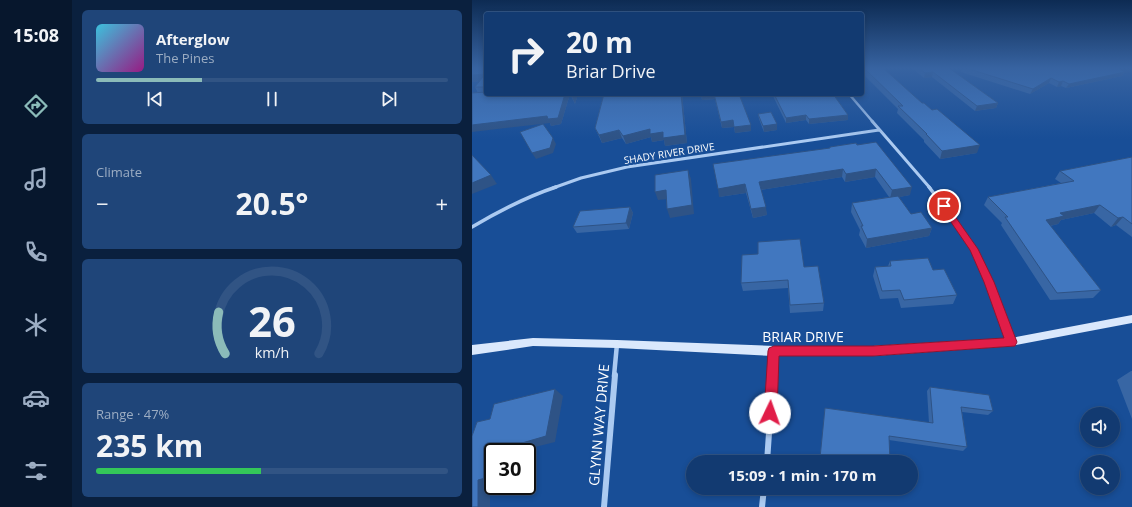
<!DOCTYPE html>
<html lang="en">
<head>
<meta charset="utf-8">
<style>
	:root { --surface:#123a71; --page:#1f4579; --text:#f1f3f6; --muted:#9cadc3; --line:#315484; --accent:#8bbbb9 }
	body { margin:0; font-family:"Open Sans",sans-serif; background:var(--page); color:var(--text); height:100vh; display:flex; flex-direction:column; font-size:15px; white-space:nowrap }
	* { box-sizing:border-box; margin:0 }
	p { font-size:13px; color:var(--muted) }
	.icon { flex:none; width:22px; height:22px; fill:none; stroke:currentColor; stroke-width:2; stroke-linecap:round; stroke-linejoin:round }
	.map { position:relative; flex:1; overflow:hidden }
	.side { display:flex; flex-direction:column; gap:10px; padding:10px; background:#0a203e; width:400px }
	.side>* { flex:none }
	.banner { position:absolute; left:12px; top:12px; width:380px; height:84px; border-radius:4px; box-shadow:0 2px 6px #0003,0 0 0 1px var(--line); background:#123a71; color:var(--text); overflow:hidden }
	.controls { position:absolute; left:608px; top:407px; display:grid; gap:8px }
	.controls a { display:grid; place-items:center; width:40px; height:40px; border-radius:50%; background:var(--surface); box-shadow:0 2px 6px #0003,0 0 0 1px var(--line); font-size:20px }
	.speed { position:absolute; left:12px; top:443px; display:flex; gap:8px; font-size:20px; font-weight:700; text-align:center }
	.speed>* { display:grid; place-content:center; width:52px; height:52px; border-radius:50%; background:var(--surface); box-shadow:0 2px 6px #0003,0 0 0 1px var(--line); line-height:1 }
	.speed .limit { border:2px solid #111; border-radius:6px; background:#fff; color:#111 }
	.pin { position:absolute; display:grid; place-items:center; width:34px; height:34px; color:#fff; margin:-17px; border:2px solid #fff; border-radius:50%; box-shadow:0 1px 4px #0007 }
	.me { position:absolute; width:44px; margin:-22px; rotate:3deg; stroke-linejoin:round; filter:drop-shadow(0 0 3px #0008) }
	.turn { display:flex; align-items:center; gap:14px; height:84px; padding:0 16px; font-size:18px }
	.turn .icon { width:52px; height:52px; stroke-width:2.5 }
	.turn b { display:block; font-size:28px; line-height:34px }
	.big { font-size:30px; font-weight:700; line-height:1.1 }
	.side .tile { flex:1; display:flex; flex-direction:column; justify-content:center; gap:6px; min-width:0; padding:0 14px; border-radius:6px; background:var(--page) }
	.side .dial { align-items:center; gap:0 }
	.dial svg { height:104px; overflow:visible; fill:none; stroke:var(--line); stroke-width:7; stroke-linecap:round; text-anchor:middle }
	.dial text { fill:var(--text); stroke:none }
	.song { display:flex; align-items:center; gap:12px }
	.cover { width:48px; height:48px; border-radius:6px; background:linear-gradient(135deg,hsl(190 70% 55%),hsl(310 70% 35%)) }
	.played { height:4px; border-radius:2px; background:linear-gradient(90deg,var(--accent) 30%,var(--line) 30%) }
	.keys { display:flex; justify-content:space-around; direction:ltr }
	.heat { display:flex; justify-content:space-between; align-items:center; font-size:22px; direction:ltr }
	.charge { height:6px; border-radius:3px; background:linear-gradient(90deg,#34c759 47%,var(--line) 0) }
	.trip { position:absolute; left:214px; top:455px; width:232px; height:40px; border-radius:20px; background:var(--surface); box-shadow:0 2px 6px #0003,0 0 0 1px var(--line); font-weight:700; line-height:40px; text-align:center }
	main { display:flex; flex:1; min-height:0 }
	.tab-bar { display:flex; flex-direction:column; width:72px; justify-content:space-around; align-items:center; background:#07172d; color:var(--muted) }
	.tab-bar .icon { width:28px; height:28px }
	.tab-bar .on { color:var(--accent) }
	.tab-bar b { font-size:18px; color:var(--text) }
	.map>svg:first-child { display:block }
</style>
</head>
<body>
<main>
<nav class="tab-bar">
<b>15:08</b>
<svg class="icon on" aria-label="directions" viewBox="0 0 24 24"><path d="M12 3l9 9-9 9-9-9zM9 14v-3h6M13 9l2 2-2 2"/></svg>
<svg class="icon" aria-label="music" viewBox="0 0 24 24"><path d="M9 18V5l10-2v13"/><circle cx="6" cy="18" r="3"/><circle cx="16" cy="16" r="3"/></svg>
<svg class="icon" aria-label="phone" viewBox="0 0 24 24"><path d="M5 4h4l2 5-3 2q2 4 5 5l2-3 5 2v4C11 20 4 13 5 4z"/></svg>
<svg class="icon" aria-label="climate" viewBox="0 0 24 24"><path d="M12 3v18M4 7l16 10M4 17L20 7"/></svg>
<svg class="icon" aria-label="car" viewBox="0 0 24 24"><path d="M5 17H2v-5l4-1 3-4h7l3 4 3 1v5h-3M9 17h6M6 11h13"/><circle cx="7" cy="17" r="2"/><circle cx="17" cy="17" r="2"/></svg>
<svg class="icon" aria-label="filters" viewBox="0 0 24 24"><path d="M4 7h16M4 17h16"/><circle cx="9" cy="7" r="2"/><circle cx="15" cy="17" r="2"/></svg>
</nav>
<section class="side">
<div class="tile">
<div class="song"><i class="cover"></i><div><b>Afterglow</b><p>The Pines</p></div></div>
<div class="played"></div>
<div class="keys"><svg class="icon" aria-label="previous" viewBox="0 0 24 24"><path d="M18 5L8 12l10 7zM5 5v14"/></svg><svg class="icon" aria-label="pause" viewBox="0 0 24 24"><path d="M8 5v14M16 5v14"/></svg><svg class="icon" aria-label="next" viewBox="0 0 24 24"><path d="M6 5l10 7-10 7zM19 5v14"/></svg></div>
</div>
<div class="tile"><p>Climate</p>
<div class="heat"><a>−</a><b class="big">20.5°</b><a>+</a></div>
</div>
<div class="tile dial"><svg viewBox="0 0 100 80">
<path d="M14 69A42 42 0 1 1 86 69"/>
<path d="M14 69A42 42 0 0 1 9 37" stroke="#8bbbb9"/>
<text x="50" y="56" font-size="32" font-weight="700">26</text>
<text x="50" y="72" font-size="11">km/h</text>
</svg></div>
<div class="tile"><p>Range · 47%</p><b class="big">235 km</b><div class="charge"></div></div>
</section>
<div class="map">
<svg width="660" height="507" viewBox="0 0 660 507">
	<rect width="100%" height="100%" fill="#184e97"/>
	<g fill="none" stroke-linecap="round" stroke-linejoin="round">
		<!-- street-far4 -->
		<path stroke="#abcaf1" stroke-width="2.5" d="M377,94l24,28"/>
		<!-- street-far3 -->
		<path stroke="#abcaf1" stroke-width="3" d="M400,121l58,67
			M81,188l28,-10 46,-11 252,-37"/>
		<!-- street-far2 -->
		<path stroke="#abcaf1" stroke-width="3.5" d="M457,187l31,41 25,43
			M0,227c27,-16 54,-30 84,-40"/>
		<!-- street-far1 -->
		<path stroke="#abcaf1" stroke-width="4.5" d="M512,270l27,72
			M142,376l3,-32
			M300,376l2,-25"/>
		<!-- street -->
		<path stroke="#abcaf1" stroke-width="6" d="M295,462l6,-87
			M132,507l11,-132
			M290,507l2,-19"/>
		<!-- secondary -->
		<path fill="#dae8fc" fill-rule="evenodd" d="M660,315v8l-121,23 -138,10h-99l-157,-8 -84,-2 -61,9v-10l61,-7 84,2 157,6h99l138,-8z"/>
	</g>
	<!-- wall -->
	<path fill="#3866a4" d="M0,68h14v26h92l-3,10 -5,-10 -9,30 -10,2 -1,-3 -72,-30 -3,-6 5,-6 -8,1z
		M390,68h21l94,85 -37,6 -16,-17v-2l-27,-27 1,-4 -36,-36z
		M440,68h37l49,35 -2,5 -21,3 -43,-34 -8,1z
		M491,68h169l-8,5 -2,3 -56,12 -5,-2 -4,1 -8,-4 -19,11 -69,-22z
		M132,94h78l5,49 -22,3 -1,-6 -12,2 -1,-5 -25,7 -4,-6 -20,5 -7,-15z
		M229,94h38l12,37 -16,2 -1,-6 -12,1 -7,-29 -13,1z
		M300,94h61l15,21v5l-39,4 -3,-4 -20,3z
		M286,114l19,16 -13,2 -5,-13z
		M384,143l54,52 -11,2 12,17 21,14 -3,8 -63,12 -7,-13 1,-5 -9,-18 1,-9 37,-6 -14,-20 -30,5 -3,-5 -81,13 6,25 -14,3 -7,-25 -27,4 110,-49 1,-1z
		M660,157v80l-16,-12 -5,2 -17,-14 -33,7 -3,4 -8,2 51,64 -8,8 -43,2 -49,-75 1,-2 -18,-18 4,-8 73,-14 -6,-4 5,-8z
		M158,207l3,6 -4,16 -52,4 -4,-6z
		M418,261l43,9 24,25 -4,9 -52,4 -3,-10 -18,1 -7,-23 2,-9 13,-1z
		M332,267l20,36 -1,8 -33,2 -2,-25 -45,3 -2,-8z
		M659,371h1v48l-15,-39z
		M458,387l63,24 -5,4 -26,-3 5,35 -4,4 -74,-11 1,22h-65l-5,-1 5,-53 104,15 -2,-32z"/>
	<!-- shaded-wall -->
	<path fill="#2e5386" d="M652,68h8v4l-8,1 -2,3 -56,12 3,-4 50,-15z
		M461,72l-1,5 -8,1 1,-5z
		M13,74l1,6 -14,2v-7z
		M579,78l-2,5 -19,11 3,-5z
		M591,81l-2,5 -4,1 2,-5z
		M93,94h5l-9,30 -10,2 -1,-3 -78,9v-9z
		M101,94h5l-3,10 -3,-7z
		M209,94h1l5,49 -22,3 -1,-6 -12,2 -1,-5 -25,7 -3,-8z
		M229,94h13l1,5 -13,1z
		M526,103l-2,5 -21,3 2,-5z
		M334,115v5l-20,3v-5z
		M376,115v5l-39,4v-5z
		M261,120l1,7 -12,1 -1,-6z
		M305,124v6l-13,2 -1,-6z
		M279,125v6l-16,2 -1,-6z
		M147,130l3,8 -20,5 -3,-8z
		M81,138l3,6 -3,9 -17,6 -4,-6z
		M508,145l-3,8 -37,6 2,-8z
		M371,169l-1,8 -82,13 -1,-8z
		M404,169l-1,8 -30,5 1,-8z
		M216,170l3,9 3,35 -24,4 -3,-9z
		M19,175l6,9 -25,10v-11z
		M273,184l1,9 -27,4 -1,-8z
		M440,187l-2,8 -20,4 2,-9z
		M194,190l3,9 -11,1 -3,-8z
		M628,205l-6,8 -33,7 -3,4 -18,4 6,-8 14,-7z
		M158,207l3,6 -4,16 -3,-6z
		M294,207l1,8 -14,3 -2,-9z
		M651,217l-7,8 -5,2 7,-9z
		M460,228l-3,8 -63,12 1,-9z
		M83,389l8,7 -8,46 -24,6 -4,20v-16h-8l3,-9z
		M21,476v7l-3,1v23h-12v-27z"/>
	<!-- building -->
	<path fill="#4177bf" stroke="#2e5386" d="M0,68h14v19h-11l10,-13 -13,1z
		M392,68h19l39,35h2l8,7 5,-1 43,36 -38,6 -16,-17h1l-29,-28h5z
		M447,68h30l49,35 -21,3 -44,-34 -8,1z
		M494,68h158l-5,1 6,3 -56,12 -6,-3 -4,1 -8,-4 -18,11z
		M14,92v2h79l-7,24 -10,1 -1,-3 -75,9v-32z
		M132,94h77l4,41 -22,3v-6l-13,2v-5l-27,7 -4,-6 -20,5 -4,-7z
		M242,94h25l12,31 -17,2 -1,-7 -12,2z
		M302,94h59l15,21 -39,4 -3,-4 -20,3z
		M299,112l6,12 -14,2 -5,-12z
		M71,124l10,14 -3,10 -18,5 -12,-21z
		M404,142l36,45 -20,3 -16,-21 -30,5 -3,-5 -84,13 7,25 -15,2 -6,-25 -27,5 -5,-25 117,-16v-1l26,-4 1,2z
		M0,155l19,20 -19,8z
		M660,157v67l-9,-7 -5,1 -18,-13 -40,8 4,3 -18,4 55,70 -44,3 -52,-76h3l-20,-20 86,-16 -14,-10z
		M216,170l4,35 -25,4 -1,-19 -11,2v-17z
		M426,196l13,18 10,-2 11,16 -65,11 -6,-13h2l-11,-23z
		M158,207l-4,16 -53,4 7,-16z
		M328,239l4,28 14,-1 6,37 -34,2 -2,-25 -47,3 1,-28 16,-1v-12z
		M456,258l5,12 11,-1 13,26 -53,5 -4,-10 -18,1 -7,-24 16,-1 -1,-5z
		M458,387l59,8 4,16 -32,-4 6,40 -78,-11 1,26h-41l-29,-4 5,-50 108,15z
		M83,389l-9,47 -24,7 -3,9h-26v24l-15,4v27h-6v-71l5,-14 13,-3 4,-15z"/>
	<!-- sky -->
	<linearGradient id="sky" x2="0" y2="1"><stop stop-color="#0d2b53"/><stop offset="0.49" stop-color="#3763a1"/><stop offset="1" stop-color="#3763a1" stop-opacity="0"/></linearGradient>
	<rect width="660" height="139" fill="url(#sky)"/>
	<!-- route -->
	<path fill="#e11d48" stroke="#92132f" d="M472,204l3,1 31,44 16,33 23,60 -2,4 -142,10h-94l-2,57 -2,4 -5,2 -4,-2 -2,-4 4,-62 1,-3 5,-2h99l131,-8 -20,-56 -14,-32 -30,-44z"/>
	<g text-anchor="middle" stroke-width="4" stroke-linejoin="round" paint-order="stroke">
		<!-- far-street labels -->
		<g font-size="10" fill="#fff" stroke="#184e97">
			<text transform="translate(197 153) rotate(-9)" y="4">SHADY RIVER DRIVE</text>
		</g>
		<!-- near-street labels -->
		<g font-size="14" fill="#fff" stroke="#184e97">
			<text x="331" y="342">BRIAR DRIVE</text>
			<text transform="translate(127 425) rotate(-85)" y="5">GLYNN WAY DRIVE</text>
		</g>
	</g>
</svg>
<div class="controls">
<a><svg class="icon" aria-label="sound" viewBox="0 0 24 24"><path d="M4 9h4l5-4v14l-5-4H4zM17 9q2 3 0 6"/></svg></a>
<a><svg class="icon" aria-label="search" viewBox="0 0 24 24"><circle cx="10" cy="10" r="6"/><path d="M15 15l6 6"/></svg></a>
</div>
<div class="speed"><div class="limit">30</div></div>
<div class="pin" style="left:472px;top:206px;background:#d93025"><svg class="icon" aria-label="arrive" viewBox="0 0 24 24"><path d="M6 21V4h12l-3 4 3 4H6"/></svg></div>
<svg class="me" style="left:298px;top:413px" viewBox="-20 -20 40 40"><circle r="19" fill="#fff"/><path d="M0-13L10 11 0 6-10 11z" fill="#e11d48"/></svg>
<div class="trip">15:09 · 1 min · 170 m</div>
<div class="banner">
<div class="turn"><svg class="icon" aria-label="right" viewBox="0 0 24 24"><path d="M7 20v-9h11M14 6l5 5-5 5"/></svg><div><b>20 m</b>Briar Drive</div></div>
</div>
</div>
</main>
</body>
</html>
